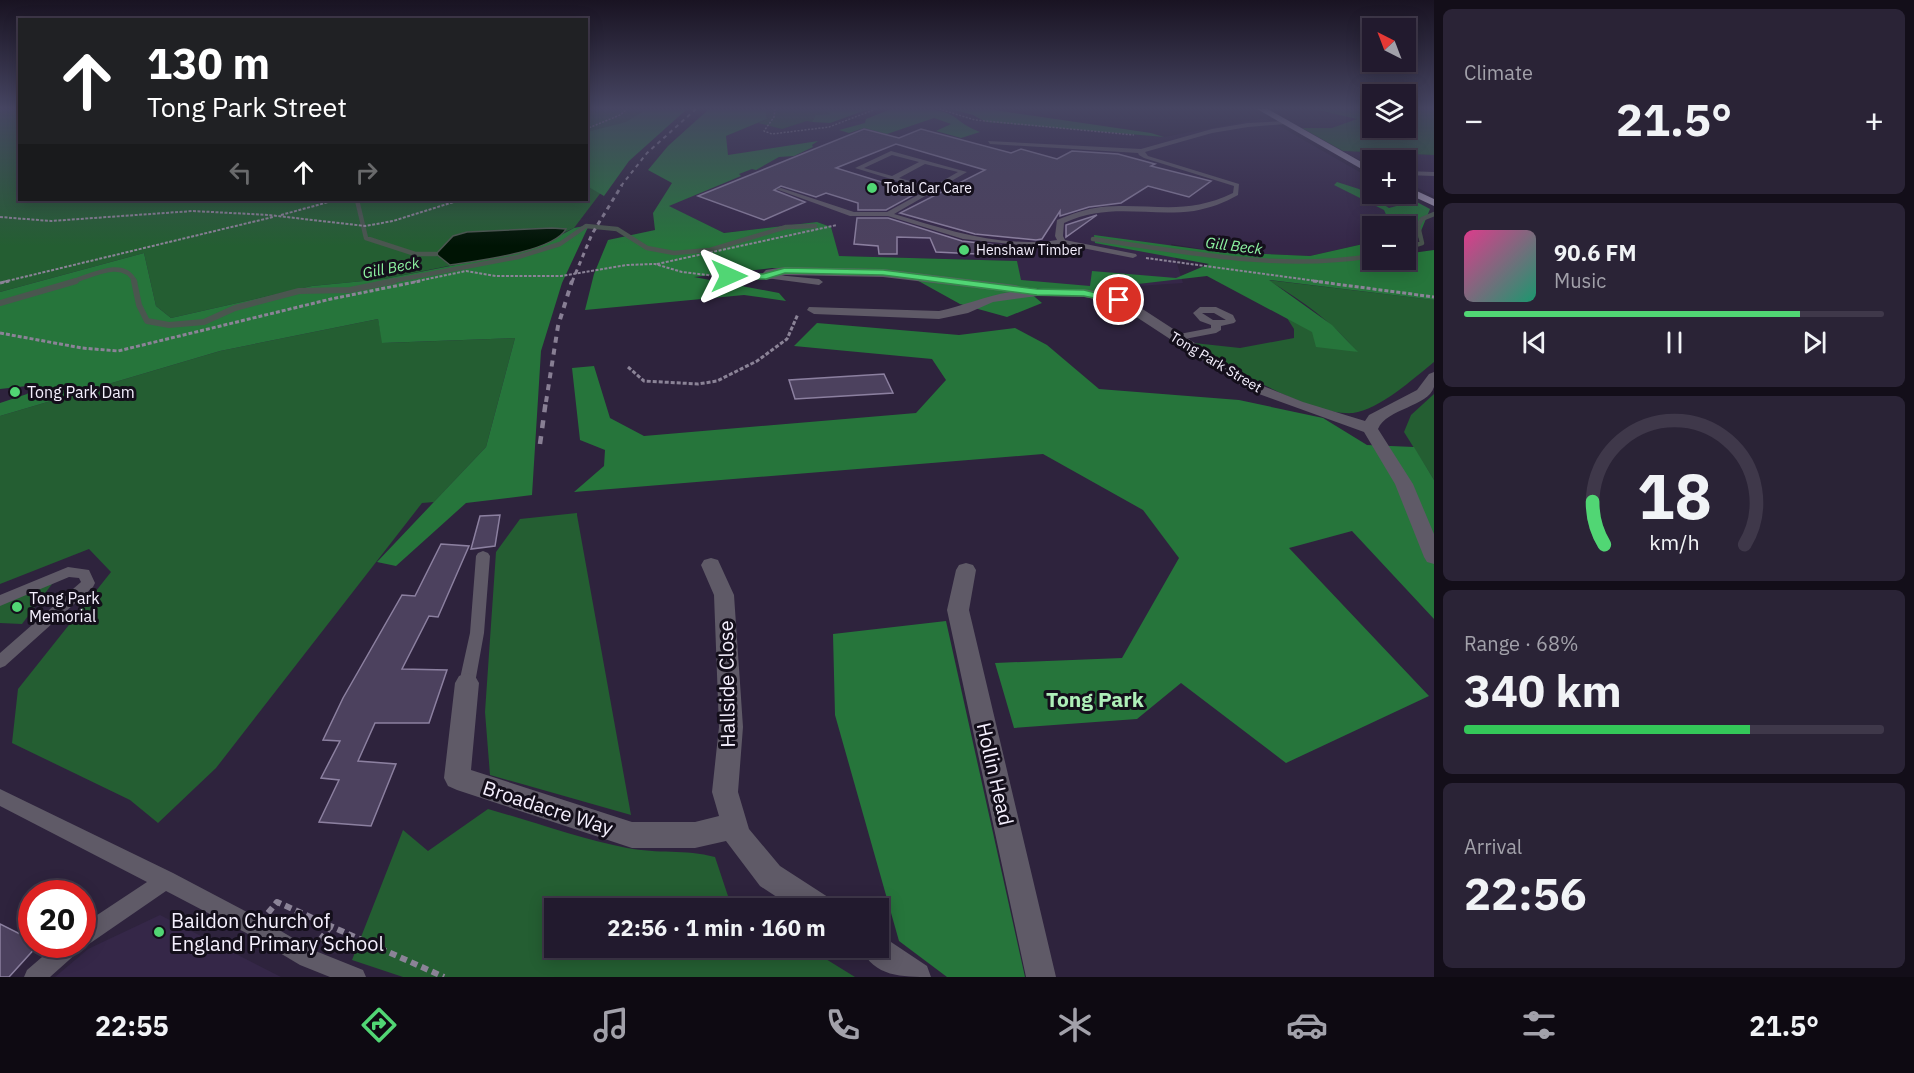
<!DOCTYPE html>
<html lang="en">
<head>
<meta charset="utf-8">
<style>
	:root { --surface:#221a2e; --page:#2a2336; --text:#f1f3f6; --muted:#a2a1aa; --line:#3f384a; --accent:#51d674 }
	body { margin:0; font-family:"IBM Plex Sans",sans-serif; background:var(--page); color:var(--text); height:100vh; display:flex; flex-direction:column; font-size:22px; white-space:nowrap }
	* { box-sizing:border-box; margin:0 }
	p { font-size:20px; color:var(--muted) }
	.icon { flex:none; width:33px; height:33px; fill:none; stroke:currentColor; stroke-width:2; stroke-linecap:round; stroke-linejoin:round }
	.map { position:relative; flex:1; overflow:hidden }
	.drawer { display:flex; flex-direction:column; gap:9px; padding:9px; background:#130e19; width:480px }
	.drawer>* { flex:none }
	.top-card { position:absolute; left:18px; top:18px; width:570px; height:183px; border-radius:0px; box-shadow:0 3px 15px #0003,0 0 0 2px var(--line); background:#202124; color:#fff; overflow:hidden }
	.needle { width:39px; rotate:318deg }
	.tools { position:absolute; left:1362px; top:18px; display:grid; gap:12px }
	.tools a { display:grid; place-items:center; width:54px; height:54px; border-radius:0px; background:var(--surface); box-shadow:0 3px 15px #0003,0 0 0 2px var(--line); font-size:30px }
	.speed { position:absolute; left:18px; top:880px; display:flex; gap:12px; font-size:30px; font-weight:700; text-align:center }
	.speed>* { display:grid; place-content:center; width:78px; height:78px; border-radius:50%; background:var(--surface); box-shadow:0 3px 15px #0003,0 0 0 2px var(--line); line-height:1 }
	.speed .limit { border:9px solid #d22; background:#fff; color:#111 }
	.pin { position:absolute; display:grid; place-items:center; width:51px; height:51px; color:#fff; margin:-26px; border:3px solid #fff; border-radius:50%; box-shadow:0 2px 6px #0007 }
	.me { position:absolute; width:66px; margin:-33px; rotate:90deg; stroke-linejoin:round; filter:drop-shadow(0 0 4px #0008) }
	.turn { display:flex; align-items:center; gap:21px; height:126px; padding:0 30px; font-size:27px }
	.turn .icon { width:78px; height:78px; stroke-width:2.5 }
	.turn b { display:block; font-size:42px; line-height:51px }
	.lanes { display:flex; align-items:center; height:57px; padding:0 30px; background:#0003; justify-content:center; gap:30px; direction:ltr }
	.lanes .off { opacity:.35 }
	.big { font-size:45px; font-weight:800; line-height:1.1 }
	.drawer .widget { flex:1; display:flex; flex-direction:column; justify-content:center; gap:9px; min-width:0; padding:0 21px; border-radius:9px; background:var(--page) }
	.drawer .dial { align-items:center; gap:0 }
	.dial svg { height:156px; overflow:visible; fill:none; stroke:var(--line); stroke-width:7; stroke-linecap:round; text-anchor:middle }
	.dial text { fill:var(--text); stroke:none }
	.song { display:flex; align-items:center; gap:18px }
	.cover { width:72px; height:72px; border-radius:9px; background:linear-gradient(135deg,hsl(330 70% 55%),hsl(160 70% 35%)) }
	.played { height:6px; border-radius:3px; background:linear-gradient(90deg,var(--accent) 80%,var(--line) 80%) }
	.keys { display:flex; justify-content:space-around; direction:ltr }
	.heat { display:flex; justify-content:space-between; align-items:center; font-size:33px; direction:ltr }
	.charge { height:9px; border-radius:4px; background:linear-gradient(90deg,#34c759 68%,var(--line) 0) }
	.trip { position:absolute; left:544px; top:898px; width:345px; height:60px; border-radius:0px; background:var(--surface); box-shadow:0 3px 15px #0003,0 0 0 2px var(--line); font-weight:800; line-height:60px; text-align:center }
	.tabs { display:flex; height:96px; justify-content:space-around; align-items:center; background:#0e0a12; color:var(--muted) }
	.tabs .icon { width:42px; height:42px }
	.tabs .active { color:var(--accent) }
	.tabs b { font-size:27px; color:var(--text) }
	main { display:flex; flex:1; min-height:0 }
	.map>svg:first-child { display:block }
</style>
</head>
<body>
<main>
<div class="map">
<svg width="1434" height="977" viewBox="0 0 1434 977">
	<rect width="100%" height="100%" fill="#2e233d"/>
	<!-- built -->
	<path fill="#352748" d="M934,118l230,19 101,-19 107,61v15h28l15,7 -31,9 7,16h-19v16l-62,14 -91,-4 -48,-8 12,39 -119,8 -43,-4 -4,-26 -179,-5 -7,-29 -14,-5 -93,11 -56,-27 23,-11 35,-59 32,-13 24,6 25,-8 23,2z
		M1343,151l91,4v41l-28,-14v-22h-34v7z
		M160,915l121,62h-226l33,-28z"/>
	<!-- green -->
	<path fill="#245e32" d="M0,109h19l1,91h566l1,-31 31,1 -44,58 -52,23 -138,28 -72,7 -141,32 -15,-12 -12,-53 -144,39z
		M587,109h58l-8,13 -50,44z
		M766,109h60l5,5 -14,1 -5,7 -5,-1 -25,8 -24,-6 9,-4z
		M1314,109h58v19h34v-19h28v46l-91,-4 -41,-23h30l25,-9z
		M1268,280l166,20v62c-20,16 -55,48 -81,51 -41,3 -126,-46 -159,-70l46,5 54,-10v-9l-7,-11 70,34c-24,-30 -56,-52 -89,-72z
		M378,319l5,24 132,-5 -29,109 -52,55 -12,1 -206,265 -58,55 -28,-23 -118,-57 6,-54 93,-117 -22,-23 -89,35v-168l220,-65z
		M1434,394v86l-30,-48 7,-17z
		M577,513v2l54,300 -141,-40 -5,-63 11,-160 24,-33z
		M55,580l-33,44 -22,-1v-18z
		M488,809c46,13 93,30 139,39 31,6 58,1 88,9l14,42 16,10h-190v39h253l47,29h-452l-51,-17 51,-130 25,21z"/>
	<!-- forest -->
	<path fill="#26753b" d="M647,109h40l-58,52 -25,35 -17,-10v-54l39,-10z
		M709,109h57l1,10 -41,17 2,19 90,-14 -6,4 1,2 -19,9 -15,1 -23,13 -4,-1 -13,5 2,2 -72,30 55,27 93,-11 14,5 8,29 178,5 4,19 69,6 2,-15 84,7 33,-14 -114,-21 -1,-8 125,17 91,4 62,-14v18h34v-34h-15l-7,-16 -50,-25 3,-3 22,7 30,19 26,-7 15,8 -18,44 22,-3v50l-165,-20 63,45 26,27 -42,-5 -4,-15 -105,-56 -95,11 -11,8 -78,-8 19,16 -35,14 -47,-13 -47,-26 -141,-10 -78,9 85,16 7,8 -42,-6 -159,15 9,-36 14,-34 47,-10 -2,-17 19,-30 -24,-13 20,-24z
		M826,109h43l-39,14 -18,-1 4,-7 14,-1z
		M891,109c17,0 51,-3 65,9 9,7 12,9 24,14l-19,6 -25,-7 15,-7 -17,-6 -47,16 -23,-6 -15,5 -10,-3 26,-7 1,-4z
		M951,109h36l164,24 13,4 -178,-15 -13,-7z
		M589,225l-27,58 -21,68 -9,144 -66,8 -70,63 -19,-4 109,-115 29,-109 -133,5 -4,-24 -158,32 -220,65v-13l27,-9 9,-9 -36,4v-97l144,-39 12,53 15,12 141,-32 72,-7 97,-19 41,-9 26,-9 26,-14z
		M817,323l142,12 56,-7 32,17 52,44 140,11 84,18 44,27 47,2 20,33v139l-82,-88 -63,17 140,148 -143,67 -105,-80 -44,36 -123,9 -19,-65 127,-5 57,-100 -36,-48 -100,-56 -469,38 30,-26 1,-16 -25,-10 -8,-72 22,-2 16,52 34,18 272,-23 30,-33 -14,-21 -138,-13z
		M946,621l79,356h-78l-48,-36 -64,-226 -2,-81z"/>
	<!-- water -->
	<path fill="#001404" stroke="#4a564f" stroke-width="1.5" d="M552,228l14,1c-13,23 -90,32 -116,36l-14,-11 17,-18 14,-4z"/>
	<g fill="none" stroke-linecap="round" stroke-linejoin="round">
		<!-- stream-far1 -->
		<path stroke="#4a564f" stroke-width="4.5" d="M357,200l9,38 49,16h21
			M1093,239c94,13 184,32 279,17
			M1406,248l16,-5 -4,-17 4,-7 12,-5
			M71,282c20,-6 53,-25 64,0
			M387,282l131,-25 42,-13 26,-18 31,3 30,19 27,5 36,-3 76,-23 29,-1"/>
		<!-- stream -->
		<path stroke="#4a564f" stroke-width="6" d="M134,281l5,24 8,16 22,4 35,-3 31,-14 64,-17 51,-1 44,-9
			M0,303l76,-22"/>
	</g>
	<!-- building -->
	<path fill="#4c415e" stroke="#8c80a0" stroke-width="1.5" d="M864,129l35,9 22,-9 90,24 10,-4 36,10 15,-8 46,3 37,10 -4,2 60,15 -22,16 -41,-11 -27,17 -32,4 -29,9v-5l-18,28 -6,1 -61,-6 -75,-21 85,-43 -89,-26 -60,24 81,25 -31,17h-28v-7l-32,-10 -10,4 -35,-11 -7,4 31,12 -41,18 -66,-24z
		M1097,215l-31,22v-12z
		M857,218h31l74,23 51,6 6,9 -83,-4 -6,-14 -33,-1v17h-18l-1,-8 -24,-2z
		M884,374l9,19 -98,6 -6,-19z
		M500,515l-5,31 -24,3 9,-33z
		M441,544l28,2 -31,71 -9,-1 -27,53 45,1 -18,53h-54l-17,38 38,3 -25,62 -52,-4 20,-42 -18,-2 19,-37 -17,-1 20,-42 59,-103 13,1z
		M0,924l32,16v5h6l-29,32h-9z"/>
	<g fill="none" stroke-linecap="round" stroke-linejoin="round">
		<!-- path-far3 -->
		<path stroke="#8b8397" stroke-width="1.5" stroke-dasharray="2 1.5" stroke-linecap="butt" d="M775,109l-1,8 -10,14 8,3 57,-7 47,-18
			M939,109l36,11 159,15
			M586,129l34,-14 7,-6"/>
		<!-- path-far2 -->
		<path stroke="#8b8397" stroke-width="2" stroke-dasharray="3 1.5" stroke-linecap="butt" d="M281,215l55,-15
			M0,217l51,4 142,-10 76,4 96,11 28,-5 67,-21
			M1146,258l178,24
			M657,264l180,-39
			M3,282l270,-65
			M413,282l53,-11 30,5h65l66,-11 28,-1 27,8 34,4"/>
		<!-- path-far1 -->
		<path stroke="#8b8397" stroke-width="3" stroke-dasharray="4 2" stroke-linecap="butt" d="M1313,281l121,16
			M0,283l9,-2
			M0,333l82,15 36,3 213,-52 89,-18
			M628,367l16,14 54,3 19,-3 40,-20 30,-22 11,-25"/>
		<!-- path -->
		<path stroke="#8b8397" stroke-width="6" stroke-dasharray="7 4.5" stroke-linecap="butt" d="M268,913l9,-11 167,75
			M320,940l11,-14"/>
		<!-- lane -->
		<path fill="#5f5a67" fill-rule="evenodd" d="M1284,121l2,3 -38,3 -36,6 -67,19 3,4 91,28 -1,11c-14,8 -28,13 -44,16 -47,6 -84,-9 -130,12l-1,13 2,4 71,14 1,2 -4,2 -71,-14 -23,3 -76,-8 -75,-23h-38l-74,-27 5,-1 73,24h33l40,-22 -72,-22 36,-17 76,21 -73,42c53,16 108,34 163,26l-2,-4 2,-16c15,-6 28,-11 44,-13 50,-5 82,10 132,-14l1,-7 -90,-28 -5,-3 -1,-2 -148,-9 -2,-3 153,8 71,-20 36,-6zM892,155l27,7 -27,14 -28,-8zM925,164l33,8 -26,15 -33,-9z
			M1406,171l28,1v4l-28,-1z
			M726,274h40l53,5 4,3 -4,3 -53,-7h-37l-4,-2z
			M1216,307l17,8 3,6 -2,2 -13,3v4l-5,3 -42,8 -5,-3 5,-3 37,-7v-3l-11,-4 -7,-8 7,-6zM1202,313h12l12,7h-13z
			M483,551l5,2 2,3 -6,77 -9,50 -3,5 -5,2 -5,-2 -3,-5 11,-50 6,-77 2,-3z
			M68,567l21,3 6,13 -2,4 -88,79 -5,2v-15l81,-71 -2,-4 -10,-1 -69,29v-11z
			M0,789l173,84 91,48 49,29 50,20 3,7h-36l-30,-12 -50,-30 -84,-44 -77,53 -9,2 -2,6 -28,25h-26l3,-7 29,-25h26v-20l65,-43 -147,-76z"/>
		<!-- street -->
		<path fill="#5f5a67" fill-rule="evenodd" d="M785,267l98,2 132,16 4,1 1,5 64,-2 40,8 134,87 45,18 62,19 4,-6 48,-25 12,-16 5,-2c0,5 0,11 0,15 -6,20 -47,21 -56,42l35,55 21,50v30l-7,-2 -3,-5 -29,-73 -31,-52 -116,-42 -133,-87 -31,-6 -47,-1 -44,6 -25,11 -29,6 -125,-5 -7,-4 2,-3 130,4c24,-5 46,-15 71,-19l-127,-15 -98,-2 -19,5 -6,-4 6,-6z
			M711,558l7,2 16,35 9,132 -5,65 11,37 31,37 51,33 5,10h-41l-35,-23 -34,-45 -31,7h-63l-175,-58 -9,-4 -4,-8 11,-95 4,-7 8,-3 8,3 4,7 -8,87 161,52h63l24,-6 -7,-24 7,-65 -5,-132 -13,-30 3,-5z
			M966,563l7,2 3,5 -7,40 87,367h-30l-79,-367 9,-40 3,-5z
			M879,934l48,32 4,11c-29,0 -57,0 -70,-29h18z"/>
		<!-- primary -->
		<path fill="#948aa5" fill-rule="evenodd" d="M1257,109h11l104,59v7z
			M1406,186l28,13v7l-28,-13z"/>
		<!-- rail-far3 -->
		<path stroke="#887f94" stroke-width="2" stroke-dasharray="4 4" stroke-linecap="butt" d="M621,186l26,-33 49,-44"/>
		<!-- rail-far2 -->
		<path stroke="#887f94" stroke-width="3" stroke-dasharray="4.5 4.5" stroke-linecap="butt" d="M572,282l20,-48 30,-49"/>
		<!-- rail-far1 -->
		<path stroke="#887f94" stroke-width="4" stroke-dasharray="6 6" stroke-linecap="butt" d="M546,402l12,-76 14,-45"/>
		<!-- rail -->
		<path stroke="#887f94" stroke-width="4.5" stroke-dasharray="8 8" stroke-linecap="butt" d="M540,444l6,-44"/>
	</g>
	<!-- sky -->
	<linearGradient id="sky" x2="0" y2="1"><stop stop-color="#191322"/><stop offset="0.44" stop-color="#464562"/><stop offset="1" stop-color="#464562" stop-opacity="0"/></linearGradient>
	<rect width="1434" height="246" fill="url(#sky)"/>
	<!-- route -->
	<path fill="#51d674" stroke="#358b4b" stroke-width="1.5" d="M785,268l98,2 154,19 47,1 39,10 -4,3 -35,-7 -47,-1 -154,-20 -98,-2 -19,6h-37l-5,-3 5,-3 34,1z"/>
	<!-- markers -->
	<g fill="#51d674" stroke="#140f1b" stroke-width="2">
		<circle cx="872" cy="188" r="6"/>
		<circle cx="964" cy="250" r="6"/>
		<circle cx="15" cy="392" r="6"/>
		<circle cx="17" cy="607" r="6"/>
		<circle cx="159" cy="932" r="6"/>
	</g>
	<g text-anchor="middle" stroke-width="6" stroke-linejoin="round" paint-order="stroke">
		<!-- far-poi labels -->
		<g font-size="14" fill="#f5f0fe" stroke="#140f1b" text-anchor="start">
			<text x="884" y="193">Total Car Care</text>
			<text x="976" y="255">Henshaw Timber</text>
		</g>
		<!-- far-street labels -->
		<g font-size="14" fill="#f5f0fe" stroke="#140f1b">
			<text transform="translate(1216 362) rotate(31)" y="5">Tong Park Street</text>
		</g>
		<!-- far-water labels -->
		<g font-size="15" font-style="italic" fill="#8df3a1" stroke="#140f1b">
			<text transform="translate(1234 246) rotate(7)" y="5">Gill Beck</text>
			<text transform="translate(391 268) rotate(-11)" y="5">Gill Beck</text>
		</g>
		<!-- poi labels -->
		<g font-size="16" fill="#f5f0fe" stroke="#140f1b" text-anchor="start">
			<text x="27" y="398">Tong Park Dam</text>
			<text x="29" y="604">Tong Park<tspan x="29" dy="18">Memorial</tspan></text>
		</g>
		<!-- near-street labels -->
		<g font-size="20" fill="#f5f0fe" stroke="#140f1b">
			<text transform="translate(727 684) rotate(-91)" y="7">Hallside Close</text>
			<text transform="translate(995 774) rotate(77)" y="7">Hollin Head</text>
			<text transform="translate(548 808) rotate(18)" y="7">Broadacre Way</text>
		</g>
		<!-- near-poi labels -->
		<g font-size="20" fill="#f5f0fe" stroke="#140f1b" text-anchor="start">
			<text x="171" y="928">Baildon Church of<tspan x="171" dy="23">England Primary School</tspan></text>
		</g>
		<!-- near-neighbourhood labels -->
		<g font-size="21" font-weight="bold" fill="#aeefb8" stroke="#140f1b">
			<text x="1095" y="707">Tong Park</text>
		</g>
	</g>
</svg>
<div class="tools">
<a><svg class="needle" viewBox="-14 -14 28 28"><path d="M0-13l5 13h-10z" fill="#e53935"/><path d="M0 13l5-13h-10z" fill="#a2a1aa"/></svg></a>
<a><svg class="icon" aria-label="layers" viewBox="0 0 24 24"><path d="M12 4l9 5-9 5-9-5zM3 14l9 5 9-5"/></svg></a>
<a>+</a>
<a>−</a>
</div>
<div class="speed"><div class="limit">20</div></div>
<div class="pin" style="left:1119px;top:300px;background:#d93025"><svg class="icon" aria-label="arrive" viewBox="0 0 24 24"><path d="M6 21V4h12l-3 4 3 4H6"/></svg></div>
<svg class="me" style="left:729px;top:276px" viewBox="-20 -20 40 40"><path d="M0-17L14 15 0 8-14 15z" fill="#51d674" stroke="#fff" stroke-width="4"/></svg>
<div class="trip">22:56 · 1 min · 160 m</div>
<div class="top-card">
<div class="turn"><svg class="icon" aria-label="ahead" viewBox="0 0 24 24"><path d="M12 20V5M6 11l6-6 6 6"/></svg><div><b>130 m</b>Tong Park Street</div></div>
<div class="lanes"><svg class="icon off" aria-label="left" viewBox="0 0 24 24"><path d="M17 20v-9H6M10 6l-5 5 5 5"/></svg><svg class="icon" aria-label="ahead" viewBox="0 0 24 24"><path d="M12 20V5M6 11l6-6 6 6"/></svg><svg class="icon off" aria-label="right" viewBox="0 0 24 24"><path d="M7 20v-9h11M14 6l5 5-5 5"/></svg></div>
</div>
</div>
<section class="drawer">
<div class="widget"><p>Climate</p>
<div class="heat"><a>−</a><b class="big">21.5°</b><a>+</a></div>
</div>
<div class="widget">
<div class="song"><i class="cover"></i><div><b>90.6 FM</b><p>Music</p></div></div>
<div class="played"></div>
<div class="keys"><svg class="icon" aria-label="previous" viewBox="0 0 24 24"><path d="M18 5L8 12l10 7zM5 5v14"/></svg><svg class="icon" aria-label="pause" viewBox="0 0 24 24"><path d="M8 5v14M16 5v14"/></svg><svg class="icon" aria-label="next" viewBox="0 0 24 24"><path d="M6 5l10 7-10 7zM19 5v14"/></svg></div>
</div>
<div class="widget dial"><svg viewBox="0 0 100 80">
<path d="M14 69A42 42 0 1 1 86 69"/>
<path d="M14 69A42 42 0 0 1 8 47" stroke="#51d674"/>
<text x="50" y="56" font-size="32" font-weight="700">18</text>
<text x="50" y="72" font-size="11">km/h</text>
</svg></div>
<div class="widget"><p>Range · 68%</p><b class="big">340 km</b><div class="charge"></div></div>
<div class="widget"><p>Arrival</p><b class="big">22:56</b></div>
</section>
</main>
<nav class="tabs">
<b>22:55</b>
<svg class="icon active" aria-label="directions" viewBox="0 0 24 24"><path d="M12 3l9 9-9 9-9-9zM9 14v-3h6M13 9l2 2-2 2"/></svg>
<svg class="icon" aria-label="music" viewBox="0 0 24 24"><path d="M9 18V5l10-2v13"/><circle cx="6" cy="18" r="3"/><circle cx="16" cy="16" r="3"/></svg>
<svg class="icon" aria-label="phone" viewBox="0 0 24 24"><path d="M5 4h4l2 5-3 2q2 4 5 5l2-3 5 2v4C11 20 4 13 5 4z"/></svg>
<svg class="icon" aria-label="climate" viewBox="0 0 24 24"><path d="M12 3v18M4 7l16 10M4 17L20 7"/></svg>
<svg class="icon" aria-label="car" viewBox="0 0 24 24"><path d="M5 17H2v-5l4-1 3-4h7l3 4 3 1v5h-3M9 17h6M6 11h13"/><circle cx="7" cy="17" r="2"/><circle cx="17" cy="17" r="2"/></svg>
<svg class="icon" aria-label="filters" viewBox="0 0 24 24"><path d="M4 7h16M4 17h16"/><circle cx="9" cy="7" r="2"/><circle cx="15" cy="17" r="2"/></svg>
<b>21.5°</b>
</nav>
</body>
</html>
